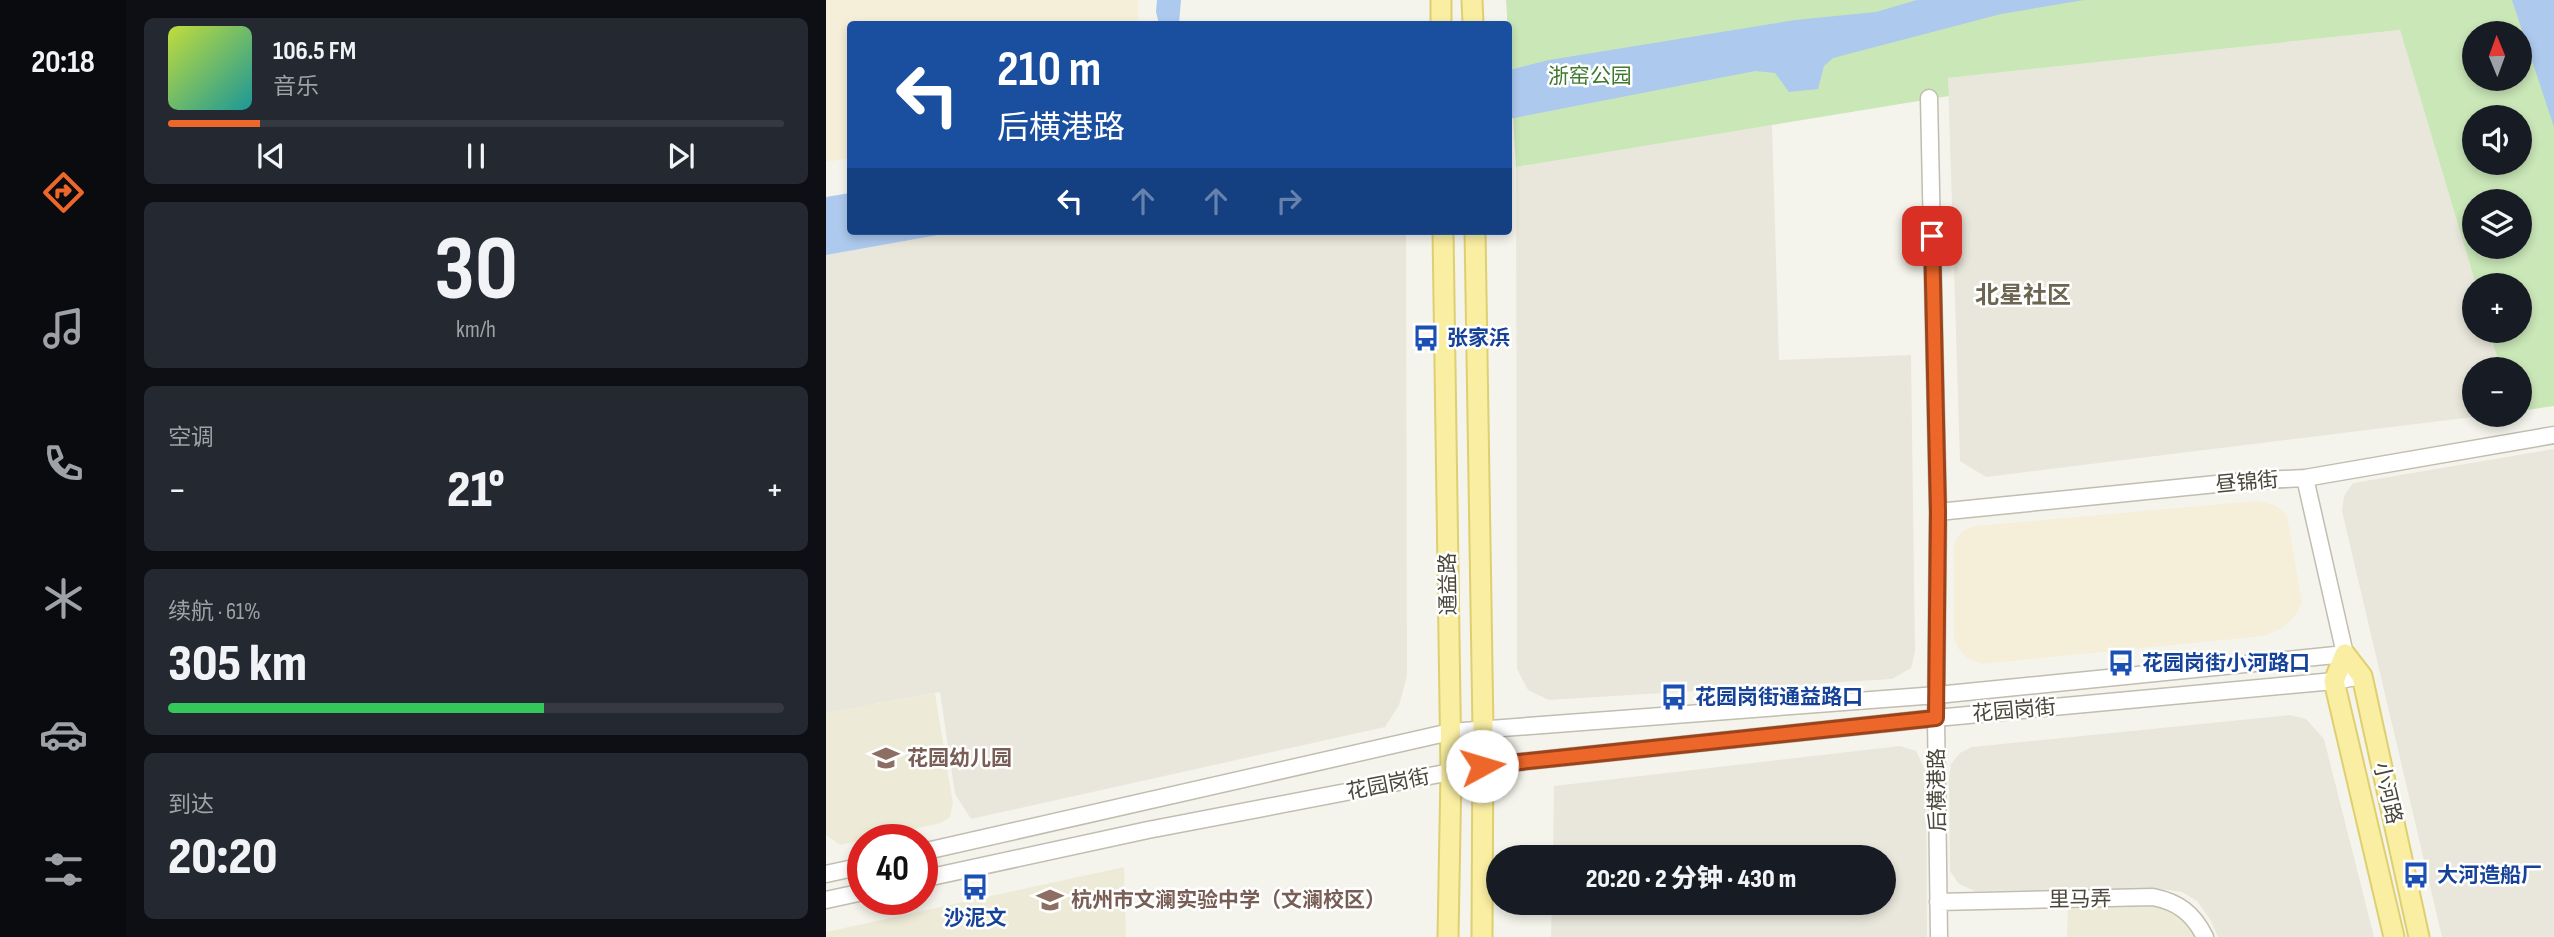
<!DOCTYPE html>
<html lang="zh">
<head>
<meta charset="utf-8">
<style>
	:root { --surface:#171b24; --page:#242831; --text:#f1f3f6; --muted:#9ea1a6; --line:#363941; --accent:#ee672a }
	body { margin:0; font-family:"Sofia Sans Condensed","Noto Sans SC",sans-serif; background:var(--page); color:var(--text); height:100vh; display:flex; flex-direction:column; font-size:26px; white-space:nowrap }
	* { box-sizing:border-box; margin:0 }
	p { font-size:23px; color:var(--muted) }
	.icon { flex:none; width:38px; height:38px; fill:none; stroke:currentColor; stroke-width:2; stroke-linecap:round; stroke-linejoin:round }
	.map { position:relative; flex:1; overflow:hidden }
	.details { display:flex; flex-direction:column; gap:18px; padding:18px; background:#0d0f14; width:700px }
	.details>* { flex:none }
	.banner { position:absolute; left:21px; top:21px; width:665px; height:214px; border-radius:7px; box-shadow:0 4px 10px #0003; background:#1a4fa0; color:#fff; overflow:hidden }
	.needle { width:46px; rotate:359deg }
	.buttons { position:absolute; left:1636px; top:21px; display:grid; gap:14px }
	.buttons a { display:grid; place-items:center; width:70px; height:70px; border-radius:50%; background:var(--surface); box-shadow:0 4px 10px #0003; font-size:35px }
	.speed { position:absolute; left:21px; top:824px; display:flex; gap:14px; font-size:35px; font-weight:700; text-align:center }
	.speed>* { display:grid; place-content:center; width:91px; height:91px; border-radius:50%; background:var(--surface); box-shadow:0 4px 10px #0003; line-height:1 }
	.speed .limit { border:10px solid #d22; background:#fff; color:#111 }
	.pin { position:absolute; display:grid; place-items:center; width:60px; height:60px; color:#fff; margin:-30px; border-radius:14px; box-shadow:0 4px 10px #0006 }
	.me { position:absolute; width:77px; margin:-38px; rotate:84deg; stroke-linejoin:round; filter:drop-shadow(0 0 5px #0008) }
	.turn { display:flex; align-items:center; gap:24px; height:147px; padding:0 35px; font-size:32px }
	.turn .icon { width:91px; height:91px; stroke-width:2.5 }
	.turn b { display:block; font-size:49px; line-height:60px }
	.lanes { display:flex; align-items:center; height:66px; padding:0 35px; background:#0003; justify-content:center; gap:35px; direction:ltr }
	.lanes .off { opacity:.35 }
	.big { font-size:52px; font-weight:800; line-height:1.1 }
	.details .card { flex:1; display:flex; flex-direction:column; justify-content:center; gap:10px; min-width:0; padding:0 24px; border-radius:10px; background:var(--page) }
	.details .dial { align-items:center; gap:0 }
	.dial b { font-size:91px; line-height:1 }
	.song { display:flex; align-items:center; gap:21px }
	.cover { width:84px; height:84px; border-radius:10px; background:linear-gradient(135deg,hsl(70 70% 55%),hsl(180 70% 35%)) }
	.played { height:7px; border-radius:4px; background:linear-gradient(90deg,var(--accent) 15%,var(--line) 15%) }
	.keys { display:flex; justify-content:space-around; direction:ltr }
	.heat { display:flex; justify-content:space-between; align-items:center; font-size:38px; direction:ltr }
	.charge { height:10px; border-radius:5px; background:linear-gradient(90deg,#34c759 61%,var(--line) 0) }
	.trip { position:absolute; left:660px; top:845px; width:410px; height:70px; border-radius:35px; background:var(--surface); box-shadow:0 4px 10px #0003; font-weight:800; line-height:70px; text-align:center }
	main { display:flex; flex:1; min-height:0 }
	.tabs { display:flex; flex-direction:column; width:126px; justify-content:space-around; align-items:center; background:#090b0e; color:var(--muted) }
	.tabs .icon { width:49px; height:49px }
	.tabs .selected { color:var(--accent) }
	.tabs b { font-size:32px; color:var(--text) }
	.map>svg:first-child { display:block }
</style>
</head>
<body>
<main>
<nav class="tabs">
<b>20:18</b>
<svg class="icon selected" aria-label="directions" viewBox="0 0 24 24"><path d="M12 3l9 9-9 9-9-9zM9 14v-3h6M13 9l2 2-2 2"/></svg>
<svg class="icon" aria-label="music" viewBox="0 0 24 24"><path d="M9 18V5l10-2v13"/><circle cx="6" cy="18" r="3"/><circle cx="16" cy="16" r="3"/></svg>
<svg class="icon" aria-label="phone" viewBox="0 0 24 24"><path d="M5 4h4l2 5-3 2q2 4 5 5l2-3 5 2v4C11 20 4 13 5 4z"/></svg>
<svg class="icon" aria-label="climate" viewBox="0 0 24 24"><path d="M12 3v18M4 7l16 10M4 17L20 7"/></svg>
<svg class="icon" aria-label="car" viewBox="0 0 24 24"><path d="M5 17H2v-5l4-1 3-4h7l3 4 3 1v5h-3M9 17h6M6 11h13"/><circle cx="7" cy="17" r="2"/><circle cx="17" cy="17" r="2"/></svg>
<svg class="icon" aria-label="filters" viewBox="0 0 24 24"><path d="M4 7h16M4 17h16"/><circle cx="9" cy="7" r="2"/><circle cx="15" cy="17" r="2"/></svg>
</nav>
<section class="details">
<div class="card">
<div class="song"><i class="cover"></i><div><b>106.5 FM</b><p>音乐</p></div></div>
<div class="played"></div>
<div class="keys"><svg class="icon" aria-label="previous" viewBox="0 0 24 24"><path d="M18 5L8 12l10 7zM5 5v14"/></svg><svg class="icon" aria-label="pause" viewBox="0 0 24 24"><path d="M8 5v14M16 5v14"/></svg><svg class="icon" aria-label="next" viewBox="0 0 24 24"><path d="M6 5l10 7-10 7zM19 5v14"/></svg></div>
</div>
<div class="card dial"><b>30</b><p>km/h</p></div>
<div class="card"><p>空调</p>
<div class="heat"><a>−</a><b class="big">21°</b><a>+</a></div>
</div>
<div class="card"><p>续航 · 61%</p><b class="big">305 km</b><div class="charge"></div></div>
<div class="card"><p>到达</p><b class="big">20:20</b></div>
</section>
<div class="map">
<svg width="1728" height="937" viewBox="0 0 1728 937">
	<rect width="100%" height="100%" fill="#f5f4ec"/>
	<!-- residential -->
	<path fill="#e9e7db" d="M1574,30l76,255 -2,46h15l12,38h-27v46h15l-503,62 -26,-16 -12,-383z
		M946,125l7,235 132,-5 4,297 -4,16 -19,11 -343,21 -21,-10 -11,-21 -1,-502z
		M24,231h556l1,445 -8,29 -14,22 -414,92 -16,-25 -15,-102 -114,21v-481z
		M1728,449v488h-112l-100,-426 2,-15 9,-13z
		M1464,715l16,4 18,20 50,198h-156l-8,-18 -13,-18 -15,-9 -21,-3 -186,2 -16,-7 -9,-13 -1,-92 2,-15 9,-11 12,-6z
		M1074,746l16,5 10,21 1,165h-376l1,-34h331v-45l-330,-1 1,-71z"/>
	<!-- commercial -->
	<path fill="#f5eed9" d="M0,0h312v24h-288v134l-24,4z
		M1430,501l19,4 12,10 15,88 -7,13 -11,11 -20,9 -282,28 -15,-6 -9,-10 -4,-11v-93l8,-13 13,-5z"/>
	<!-- education -->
	<path fill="#edebd7" d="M109,693l18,111 -3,13 -9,6 -101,22 -14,-10v-122z
		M298,867l2,70h-300v-5z
		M1335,906l20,13 16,18h-130l1,-28z"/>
	<!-- green -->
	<path fill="#cae7b8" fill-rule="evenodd" d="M680,0h1048v406l-34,5v-42h-19l-12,-38h31v-46h-44l-76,-255 -452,48 1,18 -433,71zM1648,33h46v46h-46zM1648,117h46v46h-46zM1648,201h46v46h-46z"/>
	<!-- water -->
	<path fill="#adc9ed" d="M331,0h24l-2,24h-20l-3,-12z
		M1091,0h167l-83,14 -168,44 -9,8 -6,23 -29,3 -14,-19 -20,-2 -246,48v-49l40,-10 246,-40 81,-8z
		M1686,0h42v127z
		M24,193v38h110l-134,24v-58z"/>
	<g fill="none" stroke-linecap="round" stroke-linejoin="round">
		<!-- minor casing -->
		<g stroke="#c1bdaf" stroke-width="19">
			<path id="minor" d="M1103,98l9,414 -2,206 3,219
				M1112,512l308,-31 59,-3 249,-43
				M96,852l528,-120 487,-37 408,-41 -40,-176
				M0,874l37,-8
				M96,879l226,-49 334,-64 454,-48 398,-37 28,-5
				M0,900l37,-8
				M1112,902l215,-5c25,5 40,16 52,40"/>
		</g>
		<!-- major casing -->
		<g stroke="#decf71" stroke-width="23">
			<path id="major" d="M646,0l1,24
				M615,24v-24
				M617,231l8,541 -3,165
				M649,231l8,498 -1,208
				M1519,654l17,22 57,261
				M1519,654l-11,27 60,256"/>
		</g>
		<!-- minor -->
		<use href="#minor" stroke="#fff" stroke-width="16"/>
		<!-- major -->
		<use href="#major" stroke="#f9eea2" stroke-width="19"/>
	</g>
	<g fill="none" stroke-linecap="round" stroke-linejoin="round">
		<!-- route casing -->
		<g stroke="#9b431b" stroke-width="18">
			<path id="route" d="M656,766l454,-48 2,-206 -6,-276"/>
		</g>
		<!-- route -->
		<use href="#route" stroke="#ee672a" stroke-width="12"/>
	</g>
	<!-- icons -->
	<defs>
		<g id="bus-bare" transform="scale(2.1)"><path d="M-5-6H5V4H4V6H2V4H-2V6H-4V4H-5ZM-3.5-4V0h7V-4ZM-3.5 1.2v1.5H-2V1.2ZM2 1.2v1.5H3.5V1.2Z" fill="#1a4fb4" stroke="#fff" stroke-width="2.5" paint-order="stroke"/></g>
		<g id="school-bare" transform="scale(2.1)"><path d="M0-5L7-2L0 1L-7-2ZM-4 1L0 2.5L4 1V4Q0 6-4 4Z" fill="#8d6e63" stroke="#fff" stroke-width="2.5" paint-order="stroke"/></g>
	</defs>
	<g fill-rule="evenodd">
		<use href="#bus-bare" x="600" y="338"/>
		<use href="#bus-bare" x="1295" y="663"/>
		<use href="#bus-bare" x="848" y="697"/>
		<use href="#school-bare" x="60" y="758"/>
		<use href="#bus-bare" x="1590" y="875"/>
		<use href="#bus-bare" x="149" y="887"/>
		<use href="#school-bare" x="224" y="900"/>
	</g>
	<g text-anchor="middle" stroke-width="5" stroke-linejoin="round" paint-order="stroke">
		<!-- park labels -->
		<g font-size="21" fill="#3f792f" stroke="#fff">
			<text x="764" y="83">浙窑公园</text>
		</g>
		<!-- transit labels -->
		<g font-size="21" font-weight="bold" fill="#164399" stroke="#fff" text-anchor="start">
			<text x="621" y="345">张家浜</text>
			<text x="1316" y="670">花园岗街小河路口</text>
			<text x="869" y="704">花园岗街通益路口</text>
			<text x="1611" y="882">大河造船厂</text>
			<text x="149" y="925" text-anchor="middle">沙泥文</text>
		</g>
		<!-- street labels -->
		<g font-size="21" fill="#4a463a" stroke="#fff">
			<text transform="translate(1421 482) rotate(-5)" y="7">昼锦街</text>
			<text transform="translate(622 584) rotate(-91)" y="7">通益路</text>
			<text transform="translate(1188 710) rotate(-5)" y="7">花园岗街</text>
			<text transform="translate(562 784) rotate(-11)" y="7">花园岗街</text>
			<text transform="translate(1111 790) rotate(-91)" y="7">后横港路</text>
			<text transform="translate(1562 793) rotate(77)" y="7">小河路</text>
			<text transform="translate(1254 899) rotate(-1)" y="7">里马弄</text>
		</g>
		<!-- education labels -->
		<g font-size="21" font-weight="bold" fill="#785e54" stroke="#fff" text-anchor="start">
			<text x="81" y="765">花园幼儿园</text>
			<text x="245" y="907">杭州市文澜实验中学（文澜校区）</text>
		</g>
		<!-- quarter labels -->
		<g font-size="24" font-weight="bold" fill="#6c6552" stroke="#fff">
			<text x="1197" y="303">北星社区</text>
		</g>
	</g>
</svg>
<div class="buttons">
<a><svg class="needle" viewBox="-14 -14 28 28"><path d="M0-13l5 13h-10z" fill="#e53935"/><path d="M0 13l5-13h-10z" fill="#9ea1a6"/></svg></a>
<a><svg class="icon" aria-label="sound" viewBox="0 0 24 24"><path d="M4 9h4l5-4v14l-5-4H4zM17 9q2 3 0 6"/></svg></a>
<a><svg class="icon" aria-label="layers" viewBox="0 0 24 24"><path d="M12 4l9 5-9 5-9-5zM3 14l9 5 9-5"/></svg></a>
<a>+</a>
<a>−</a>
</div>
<div class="speed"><div class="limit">40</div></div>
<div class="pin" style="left:1106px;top:236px;background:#d93025"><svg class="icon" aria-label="arrive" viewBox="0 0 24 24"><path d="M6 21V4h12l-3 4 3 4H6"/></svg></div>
<svg class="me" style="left:656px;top:766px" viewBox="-20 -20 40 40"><circle r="19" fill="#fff"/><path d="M0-13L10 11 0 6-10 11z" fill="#ee672a"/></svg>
<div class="trip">20:20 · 2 分钟 · 430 m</div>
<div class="banner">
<div class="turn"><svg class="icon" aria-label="left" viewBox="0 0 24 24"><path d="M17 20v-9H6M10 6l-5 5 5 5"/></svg><div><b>210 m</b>后横港路</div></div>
<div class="lanes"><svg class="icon" aria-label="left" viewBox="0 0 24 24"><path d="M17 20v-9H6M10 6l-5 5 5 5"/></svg><svg class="icon off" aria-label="ahead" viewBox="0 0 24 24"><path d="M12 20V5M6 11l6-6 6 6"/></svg><svg class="icon off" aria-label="ahead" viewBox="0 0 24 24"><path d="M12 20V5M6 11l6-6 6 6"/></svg><svg class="icon off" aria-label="right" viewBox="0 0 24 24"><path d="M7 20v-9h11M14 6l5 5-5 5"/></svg></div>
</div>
</div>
</main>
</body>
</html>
